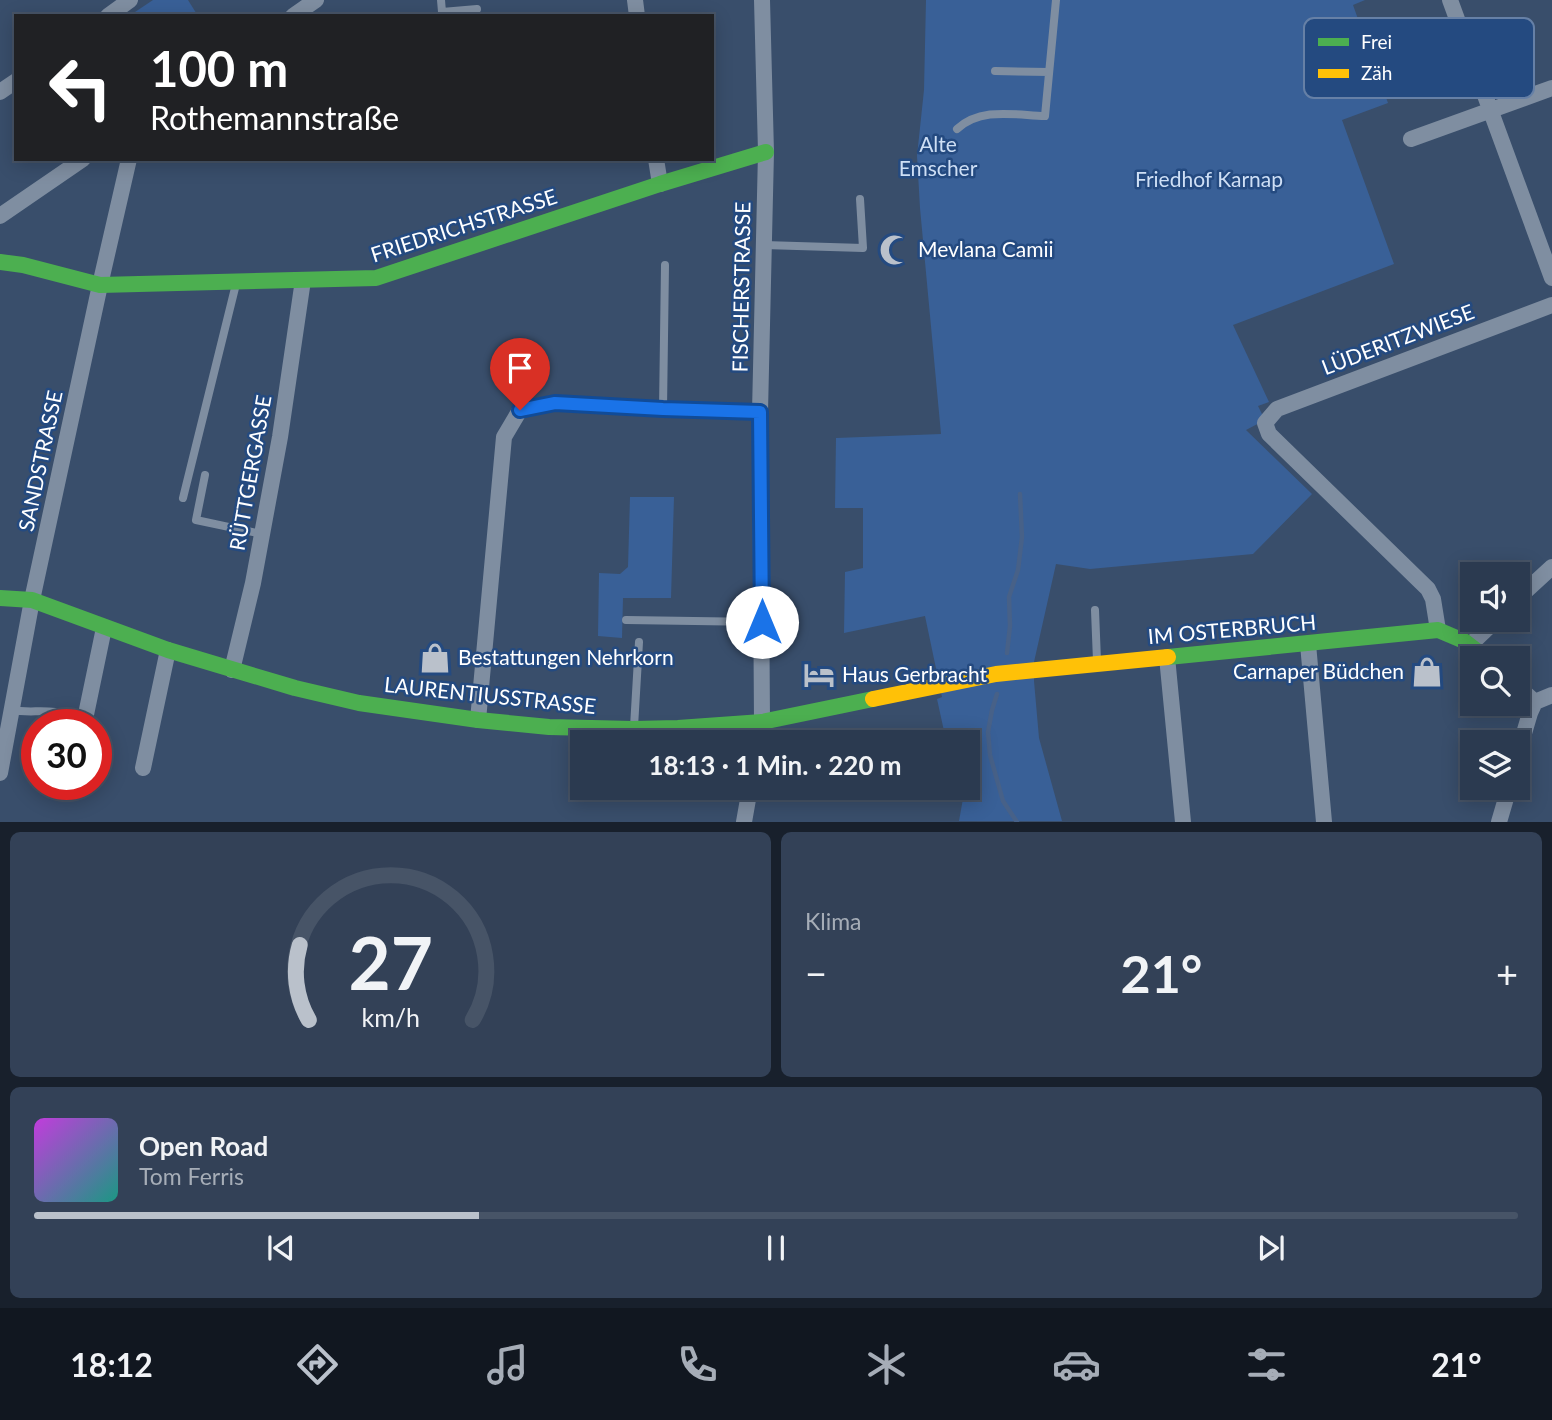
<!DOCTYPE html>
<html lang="de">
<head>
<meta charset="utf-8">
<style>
	:root { --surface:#2b3a50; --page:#334157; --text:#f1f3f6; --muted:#a6adb7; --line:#475467; --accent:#bac1cb }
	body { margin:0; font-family:Lato,sans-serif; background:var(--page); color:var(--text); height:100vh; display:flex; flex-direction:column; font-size:26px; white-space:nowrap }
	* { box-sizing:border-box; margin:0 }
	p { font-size:23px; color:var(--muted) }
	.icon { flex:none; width:38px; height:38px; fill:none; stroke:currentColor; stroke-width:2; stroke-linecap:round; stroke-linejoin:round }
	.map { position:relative; height:822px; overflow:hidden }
	.panel { display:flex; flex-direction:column; gap:10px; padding:10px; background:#18202c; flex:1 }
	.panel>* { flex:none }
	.top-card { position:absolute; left:14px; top:14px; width:700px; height:147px; border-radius:0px; box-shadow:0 4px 18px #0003,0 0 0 2px var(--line); background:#202124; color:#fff; overflow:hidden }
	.buttons { position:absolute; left:1460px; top:562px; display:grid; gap:14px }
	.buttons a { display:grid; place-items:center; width:70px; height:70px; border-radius:0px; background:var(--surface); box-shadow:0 4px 18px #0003,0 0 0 2px var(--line); font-size:35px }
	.speed { position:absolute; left:21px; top:709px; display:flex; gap:14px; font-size:35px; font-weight:700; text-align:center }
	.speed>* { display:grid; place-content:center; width:91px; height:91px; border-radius:50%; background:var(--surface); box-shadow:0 4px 18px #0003,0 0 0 2px var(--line); line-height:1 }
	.speed .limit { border:10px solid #d22; background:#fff; color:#111 }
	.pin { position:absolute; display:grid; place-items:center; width:60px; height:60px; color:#fff; margin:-72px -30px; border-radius:50% 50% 50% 0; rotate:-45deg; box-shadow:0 0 7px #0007 }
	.pin .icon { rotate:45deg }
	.me { position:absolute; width:77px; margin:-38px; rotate:0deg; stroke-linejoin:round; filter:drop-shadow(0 0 5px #0008) }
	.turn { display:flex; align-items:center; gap:24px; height:147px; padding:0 21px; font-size:32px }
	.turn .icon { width:91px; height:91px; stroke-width:2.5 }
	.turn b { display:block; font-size:49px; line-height:60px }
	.big { font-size:52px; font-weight:700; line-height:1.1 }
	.panel .card { flex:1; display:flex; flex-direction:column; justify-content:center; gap:10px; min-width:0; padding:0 24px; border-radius:10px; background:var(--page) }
	.panel .dial { align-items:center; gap:0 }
	.dial svg { height:182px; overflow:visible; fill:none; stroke:var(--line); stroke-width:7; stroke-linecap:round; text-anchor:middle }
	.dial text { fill:var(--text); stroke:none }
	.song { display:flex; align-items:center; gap:21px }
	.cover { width:84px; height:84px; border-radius:10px; background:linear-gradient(135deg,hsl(290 70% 55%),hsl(170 70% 35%)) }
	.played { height:7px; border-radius:4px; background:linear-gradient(90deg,var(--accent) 30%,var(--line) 30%) }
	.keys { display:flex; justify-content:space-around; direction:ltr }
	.heat { display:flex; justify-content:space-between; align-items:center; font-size:38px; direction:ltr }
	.panel .tiles { flex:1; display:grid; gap:10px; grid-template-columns:1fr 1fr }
	.card:last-child { grid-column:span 2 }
	.trip { position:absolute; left:570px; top:730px; width:410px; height:70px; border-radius:0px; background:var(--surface); box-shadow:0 4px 18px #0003,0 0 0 2px var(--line); font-weight:700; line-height:70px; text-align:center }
	.tabs { display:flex; height:112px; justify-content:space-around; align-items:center; background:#111720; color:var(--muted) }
	.tabs .icon { width:49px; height:49px }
	.tabs .on { color:var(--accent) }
	.tabs b { font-size:32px; color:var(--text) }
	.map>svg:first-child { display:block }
</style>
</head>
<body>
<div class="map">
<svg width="1552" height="822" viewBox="0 0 1552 822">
	<rect width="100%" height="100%" fill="#394e6b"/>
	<!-- green -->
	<path fill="#396097" d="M153,0h35l10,16h-69z
		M926,0h439l-12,5 35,98 -46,17 52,144 -161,61 36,77 -11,4 7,14 -19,10 66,64 -59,60 -163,15 -34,-5 -22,98v19l5,57 23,83h-103l5,-28 -1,-5h5v-46h-19l-2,-11h-3l-7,-32 5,-2 -17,-81 -81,17 1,-61 18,-4v-60h-28l1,-70 105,-4 -21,-226 -3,-52 7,-66z
		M630,497h44l-3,101h-48l-1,40 -24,-2 1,-63 21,1 8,-7z"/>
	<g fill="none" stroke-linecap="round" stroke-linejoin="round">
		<!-- stream -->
		<path stroke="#476188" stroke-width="4.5" d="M1007,653l3,-27 -1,-29 9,-27 4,-33 -2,-43
			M997,694l-5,16 -4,22 2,23 13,46 14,21"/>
		<!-- lane -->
		<path stroke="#7f8ea1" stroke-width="8" d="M441,0l1,12 35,-3
			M995,71l54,1
			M957,129c24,-22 57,-14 88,-13l11,-116
			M764,245l99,3 -3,-49
			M663,409l2,-144
			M205,475l-9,45 66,14
			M183,498l53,-214
			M1095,610l2,51
			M626,620l136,2
			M12,710c15,3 28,0 43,2
			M634,727l5,-85"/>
		<!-- street -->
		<path stroke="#7f8ea1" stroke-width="16" d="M635,0l2,16
			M1450,0l102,278
			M108,16l22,-16
			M293,16l23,-16
			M0,92l16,-11
			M1411,139l141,-51
			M656,159l4,25
			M0,216l83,-57
			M1517,599l35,-32
			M1438,630l-5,-31 -5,-10 -159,-155 -4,-11 12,-14 275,-104
			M1308,644l16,178
			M1471,644l25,-24
			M1167,657l16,165
			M232,670l21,-87 27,-146 23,-157
			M1517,686l18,16 17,-7
			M478,720l26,-283 16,-27 35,-7 108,6 97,3
			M84,724l20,-96
			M759,742l3,-20 -2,-310 6,-260 -4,-152
			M1517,757l13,-44 5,-11
			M143,768l25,-118
			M0,773l32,-173 68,-315 29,-126
			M744,822l6,-34
			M1499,822l10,-34"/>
		<!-- fast -->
		<path stroke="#4caf50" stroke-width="16" d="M0,262l23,3 77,20 276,-7 284,-94 106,-32
			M0,598l32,2 136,50 127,38 64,15 119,17 71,7 84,2 45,-1 84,-6 111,-23
			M1168,657l270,-27 26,11 22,17"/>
		<!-- slow -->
		<path stroke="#ffc107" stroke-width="16" d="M873,699l123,-25 172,-17"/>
	</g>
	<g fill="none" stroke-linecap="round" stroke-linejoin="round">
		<!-- route casing -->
		<g stroke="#114b97" stroke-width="18">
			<path id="route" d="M520,410l35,-7 108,6 97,3 2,210"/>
		</g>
		<!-- route -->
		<use href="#route" stroke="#1a73e8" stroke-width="12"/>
	</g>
	<!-- icons -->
	<defs>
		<g id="mosque-bare" transform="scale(2.415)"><path d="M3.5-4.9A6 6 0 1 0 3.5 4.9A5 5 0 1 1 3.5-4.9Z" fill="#bac1cb" stroke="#244a80" stroke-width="2.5" paint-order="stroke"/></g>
		<g id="shop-bare" transform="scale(2.415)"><path d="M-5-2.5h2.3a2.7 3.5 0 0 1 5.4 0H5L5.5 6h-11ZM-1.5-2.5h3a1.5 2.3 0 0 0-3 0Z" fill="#bac1cb" stroke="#244a80" stroke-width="2.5" paint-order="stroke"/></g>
		<g id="hotel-bare" transform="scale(2.415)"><path d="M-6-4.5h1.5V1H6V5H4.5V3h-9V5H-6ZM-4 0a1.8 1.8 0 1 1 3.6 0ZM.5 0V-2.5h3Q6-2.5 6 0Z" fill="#bac1cb" stroke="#244a80" stroke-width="2.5" paint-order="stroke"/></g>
	</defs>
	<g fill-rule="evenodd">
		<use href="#mosque-bare" x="895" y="250"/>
		<use href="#shop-bare" x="435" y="658"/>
		<use href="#shop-bare" x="1427" y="672"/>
		<use href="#hotel-bare" x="819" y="675"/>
	</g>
	<g text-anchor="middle" stroke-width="5" stroke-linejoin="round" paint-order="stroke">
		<!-- park labels -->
		<g font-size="21" fill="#cedff5" stroke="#244a80">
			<text x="938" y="152">Alte<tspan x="938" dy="24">Emscher</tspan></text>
			<text x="1209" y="187">Friedhof Karnap</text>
		</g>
		<!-- street labels -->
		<g font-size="21" fill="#fff" stroke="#244a80">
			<text transform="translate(464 226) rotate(-18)" y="7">FRIEDRICHSTRASSE</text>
			<text transform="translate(742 287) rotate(-89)" y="7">FISCHERSTRASSE</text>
			<text transform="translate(1398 340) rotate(-21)" y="7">LÜDERITZWIESE</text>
			<text transform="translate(41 461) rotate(-78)" y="7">SANDSTRASSE</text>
			<text transform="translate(251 473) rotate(-80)" y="7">RÜTTGERGASSE</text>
			<text transform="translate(1232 630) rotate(-5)" y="7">IM OSTERBRUCH</text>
			<text transform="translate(490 696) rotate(6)" y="7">LAURENTIUSSTRASSE</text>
		</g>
		<!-- poi labels -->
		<g font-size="21" fill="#fff" stroke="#244a80" text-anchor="start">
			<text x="918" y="257">Mevlana Camii</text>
			<text x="458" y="665">Bestattungen Nehrkorn</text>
			<text x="1404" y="679" text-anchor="end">Carnaper Büdchen</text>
			<text x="842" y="682">Haus Gerbracht</text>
		</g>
	</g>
	<!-- legend -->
	<rect x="1304" y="18" width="230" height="80" rx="10" fill="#244a80" stroke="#6680a6" stroke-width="2"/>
	<rect x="1318" y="38" width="31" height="8" fill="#4caf50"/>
	<rect x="1318" y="69" width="31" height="9" fill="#ffc107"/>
	<g font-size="19" fill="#fff">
		<text x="1361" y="49">Frei</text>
		<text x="1361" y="80">Zäh</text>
	</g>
</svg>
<div class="buttons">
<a><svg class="icon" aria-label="sound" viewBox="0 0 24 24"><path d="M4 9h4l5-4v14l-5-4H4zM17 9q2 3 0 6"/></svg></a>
<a><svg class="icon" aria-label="search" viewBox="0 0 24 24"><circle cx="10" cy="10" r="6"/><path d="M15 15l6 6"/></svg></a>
<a><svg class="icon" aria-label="layers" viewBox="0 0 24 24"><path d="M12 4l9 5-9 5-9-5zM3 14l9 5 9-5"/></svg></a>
</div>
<div class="speed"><div class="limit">30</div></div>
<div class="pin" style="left:520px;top:410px;background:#d93025"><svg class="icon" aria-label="arrive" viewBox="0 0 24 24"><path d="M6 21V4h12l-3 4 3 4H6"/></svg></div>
<svg class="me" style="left:762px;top:622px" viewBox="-20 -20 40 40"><circle r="19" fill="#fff"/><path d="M0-13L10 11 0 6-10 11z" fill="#1a73e8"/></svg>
<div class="trip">18:13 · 1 Min. · 220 m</div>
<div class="top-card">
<div class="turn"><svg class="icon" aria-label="left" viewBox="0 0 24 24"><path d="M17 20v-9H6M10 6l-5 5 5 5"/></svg><div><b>100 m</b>Rothemannstraße</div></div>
</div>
</div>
<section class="panel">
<div class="tiles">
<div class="card dial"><svg viewBox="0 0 100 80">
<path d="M14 69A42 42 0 1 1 86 69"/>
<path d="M14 69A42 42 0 0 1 10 36" stroke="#bac1cb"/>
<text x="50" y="56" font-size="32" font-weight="700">27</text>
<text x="50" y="72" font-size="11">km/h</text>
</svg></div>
<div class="card"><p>Klima</p>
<div class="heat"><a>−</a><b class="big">21°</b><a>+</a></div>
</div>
<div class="card">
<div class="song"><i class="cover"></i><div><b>Open Road</b><p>Tom Ferris</p></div></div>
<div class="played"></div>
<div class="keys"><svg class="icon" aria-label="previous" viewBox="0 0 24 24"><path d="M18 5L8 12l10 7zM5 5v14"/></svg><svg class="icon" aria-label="pause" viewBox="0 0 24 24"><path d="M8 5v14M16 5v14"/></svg><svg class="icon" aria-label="next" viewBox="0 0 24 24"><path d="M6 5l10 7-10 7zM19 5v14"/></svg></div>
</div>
</div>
</section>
<nav class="tabs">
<b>18:12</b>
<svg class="icon on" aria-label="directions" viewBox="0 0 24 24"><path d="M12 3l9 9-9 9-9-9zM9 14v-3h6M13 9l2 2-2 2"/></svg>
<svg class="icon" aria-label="music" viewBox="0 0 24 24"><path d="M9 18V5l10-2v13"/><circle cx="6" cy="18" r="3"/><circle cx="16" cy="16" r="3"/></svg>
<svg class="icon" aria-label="phone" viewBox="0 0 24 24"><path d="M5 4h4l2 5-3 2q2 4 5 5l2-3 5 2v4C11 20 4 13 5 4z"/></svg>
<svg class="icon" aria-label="climate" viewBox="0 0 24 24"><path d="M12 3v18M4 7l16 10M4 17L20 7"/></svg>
<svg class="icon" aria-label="car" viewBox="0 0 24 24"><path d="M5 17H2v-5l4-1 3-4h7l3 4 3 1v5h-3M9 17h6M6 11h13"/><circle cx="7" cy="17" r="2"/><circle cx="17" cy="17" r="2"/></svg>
<svg class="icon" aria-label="filters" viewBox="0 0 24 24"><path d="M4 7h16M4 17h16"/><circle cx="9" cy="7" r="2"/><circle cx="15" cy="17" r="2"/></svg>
<b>21°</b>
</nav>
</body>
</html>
